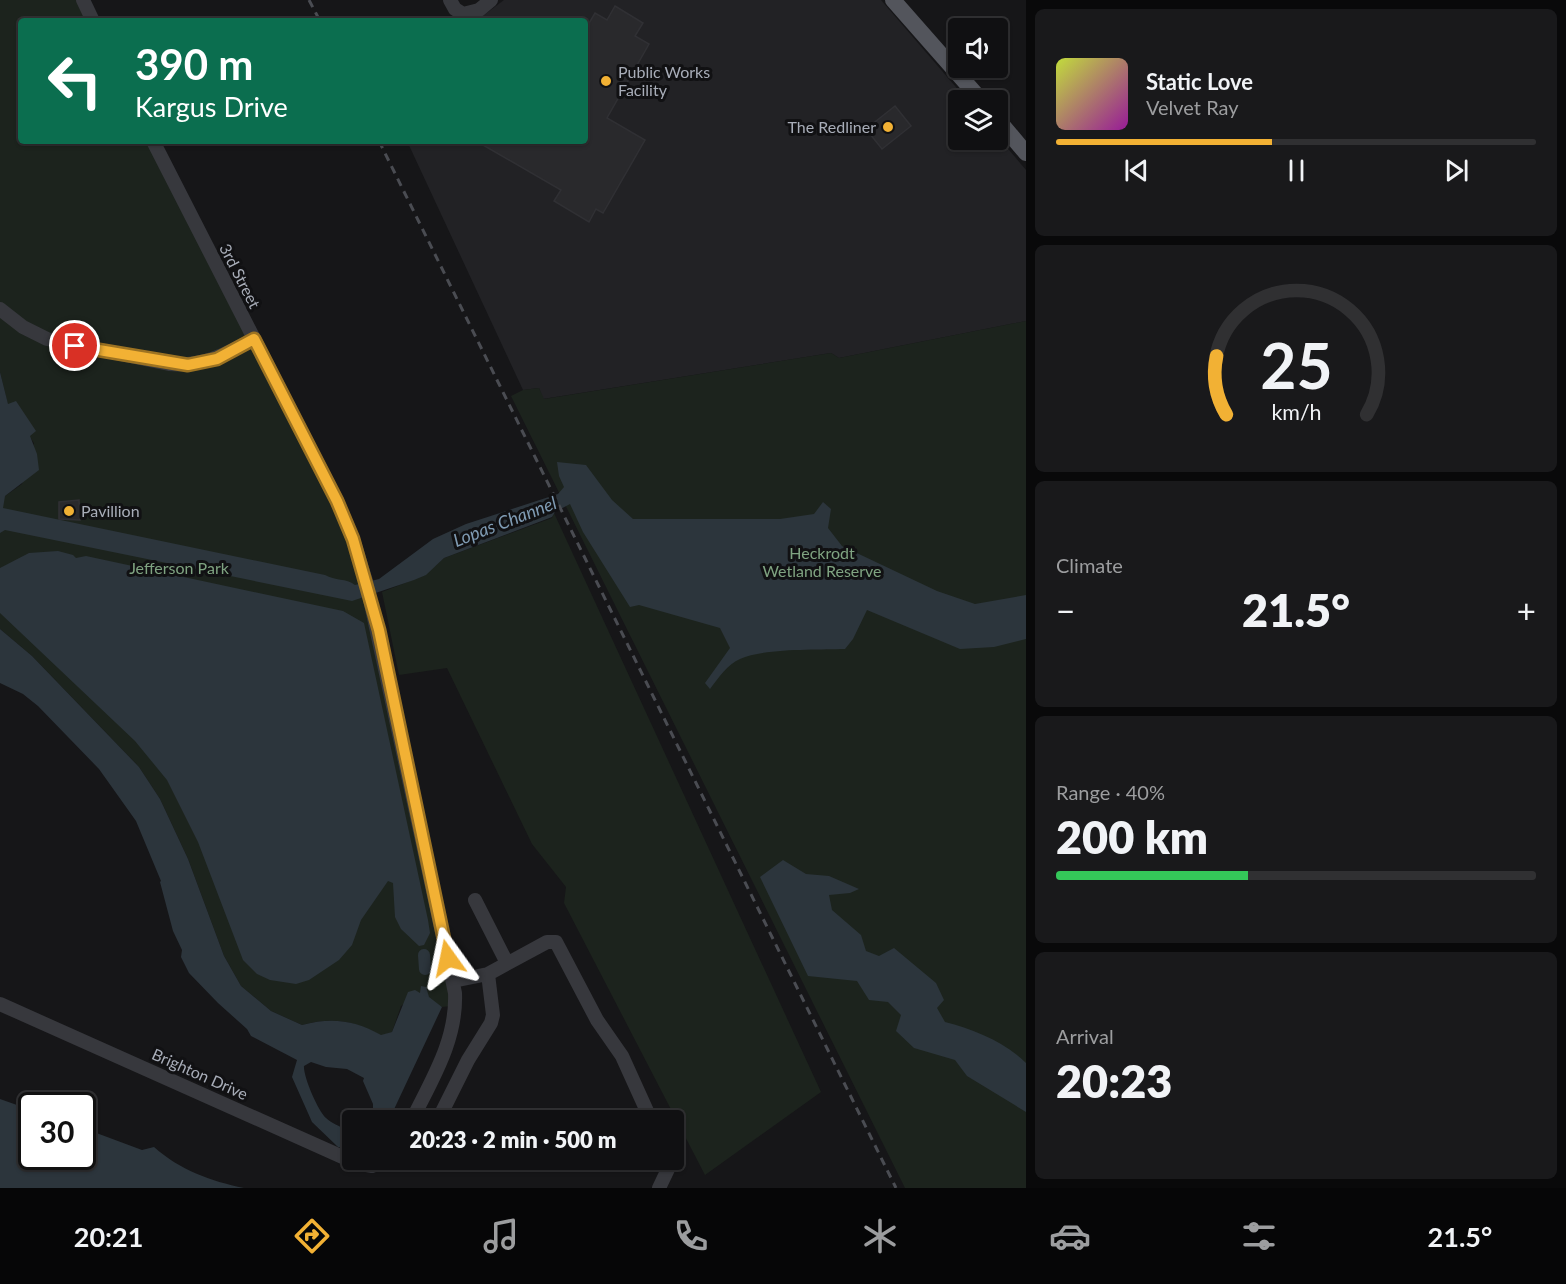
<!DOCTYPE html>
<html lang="en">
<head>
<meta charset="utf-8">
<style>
	:root { --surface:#101012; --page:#19191b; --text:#f1f3f6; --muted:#9c9d9f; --line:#303032; --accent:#f2b134 }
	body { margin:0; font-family:Lato,sans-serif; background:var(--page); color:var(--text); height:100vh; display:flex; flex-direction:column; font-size:22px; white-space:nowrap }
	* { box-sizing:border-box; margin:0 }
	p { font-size:20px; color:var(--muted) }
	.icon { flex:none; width:33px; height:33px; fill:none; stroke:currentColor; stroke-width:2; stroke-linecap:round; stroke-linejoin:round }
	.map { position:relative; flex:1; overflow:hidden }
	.panel { display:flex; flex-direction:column; gap:9px; padding:9px; background:#09090a; width:540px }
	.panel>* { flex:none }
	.banner { position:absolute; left:18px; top:18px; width:570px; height:126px; border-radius:6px; box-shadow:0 2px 4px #0004,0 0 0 2px var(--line); background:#0b6e4f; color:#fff; overflow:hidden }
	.controls { position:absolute; left:948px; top:18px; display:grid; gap:12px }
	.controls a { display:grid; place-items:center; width:60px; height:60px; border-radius:6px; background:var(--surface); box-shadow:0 2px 4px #0004,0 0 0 2px var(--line); font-size:30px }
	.speed { position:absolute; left:18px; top:1092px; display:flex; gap:12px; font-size:30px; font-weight:700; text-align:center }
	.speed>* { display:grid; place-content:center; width:78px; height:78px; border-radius:50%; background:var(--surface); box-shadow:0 2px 4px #0004,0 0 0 2px var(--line); line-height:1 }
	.speed .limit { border:3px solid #111; border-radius:9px; background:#fff; color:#111 }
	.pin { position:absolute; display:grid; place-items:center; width:51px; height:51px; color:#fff; margin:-26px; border:3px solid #fff; border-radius:50%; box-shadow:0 2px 6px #0007 }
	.me { position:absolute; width:66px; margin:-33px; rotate:348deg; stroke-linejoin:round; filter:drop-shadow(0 0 4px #0008) }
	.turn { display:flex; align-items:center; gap:21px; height:126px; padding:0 18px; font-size:27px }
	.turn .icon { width:78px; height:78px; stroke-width:2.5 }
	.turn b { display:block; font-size:42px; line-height:51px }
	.big { font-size:45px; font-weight:800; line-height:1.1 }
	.panel .tile { flex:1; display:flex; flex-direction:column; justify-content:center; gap:9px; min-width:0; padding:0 21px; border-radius:9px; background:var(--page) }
	.panel .dial { align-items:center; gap:0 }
	.dial svg { height:156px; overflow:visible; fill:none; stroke:var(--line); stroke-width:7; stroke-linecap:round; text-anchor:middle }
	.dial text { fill:var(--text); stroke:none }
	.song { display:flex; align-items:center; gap:18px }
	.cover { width:72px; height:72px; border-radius:9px; background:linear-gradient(135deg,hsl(70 70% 55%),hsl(300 70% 35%)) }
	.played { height:6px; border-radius:3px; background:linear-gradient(90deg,var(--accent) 45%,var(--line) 45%) }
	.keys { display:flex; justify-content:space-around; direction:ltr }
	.heat { display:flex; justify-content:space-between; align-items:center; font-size:33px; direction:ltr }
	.charge { height:9px; border-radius:4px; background:linear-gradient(90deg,#34c759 40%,var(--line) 0) }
	.trip { position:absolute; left:342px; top:1110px; width:342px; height:60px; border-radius:6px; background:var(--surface); box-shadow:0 2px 4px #0004,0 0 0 2px var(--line); font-weight:800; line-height:60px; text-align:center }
	.menu { display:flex; height:96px; justify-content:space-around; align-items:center; background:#060607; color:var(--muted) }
	.menu .icon { width:42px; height:42px }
	.menu .active { color:var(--accent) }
	.menu b { font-size:27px; color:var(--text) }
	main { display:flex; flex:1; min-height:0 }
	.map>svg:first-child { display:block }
</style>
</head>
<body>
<main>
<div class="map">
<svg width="1026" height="1188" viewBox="0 0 1026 1188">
	<rect width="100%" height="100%" fill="#161618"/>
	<!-- built -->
	<path fill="#222225" d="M504,0h377l86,100h-9v40h40v-3l28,33v151l-187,37 -8,-5 -288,46 -4,-11 -16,2 -116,-249h178v-120h-109z"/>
	<!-- green -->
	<path fill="#1c231d" d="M0,0h80l9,21h-68v120h127l184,359 34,81 85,425 -9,1 -22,-14 -19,13 -9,26 -11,4c-26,-16 -50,-19 -79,-11l-31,-14 -30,-25 -17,-30 -36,-97 -28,-60 -21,-32 -107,-111 -32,-27v-126l5,-7 17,-12 12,-41 -26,-38 -8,-33z
		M1026,321v867h-121l-394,-792 12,-6 16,-2 5,11 287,-46 8,5z
		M554,513l267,579 -116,83 -141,-272 2,-16 -34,-43 -85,-176 -48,7 -17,-83 43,-17 19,-17 108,-40z"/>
	<!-- water -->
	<path fill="#2c353c" d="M0,372l8,32 8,-3 20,30 -6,5 7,18 2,16 -34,26 -2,12 322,67c10,6 21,3 30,10l24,-6 54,-40 33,-15 92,-30 6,-7 -5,-11 -2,-14 29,3 26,35 21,19h147l34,-5 9,-12 8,7 -3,19 14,18 95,45 38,13 51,-9v44l-32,8 -34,2 -93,-39 -14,29 -8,10c-28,1 -81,-1 -105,10 -12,5 -22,19 -30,30l-5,-6 25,-35 -10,-20 -81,-23 -9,2 -47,-75 -13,-28 -15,8 -3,5 -108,41 -18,17 -12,5 -62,21 -347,-71 -5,3z
		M58,551l15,4 3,3 10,-2 257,55 21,12 64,297 2,13 -6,12 -5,1 -18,-17 -6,-12 -2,-34 -5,-2 -27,39 -9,25 -13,15 -30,20 -13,4 -26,-4 -13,-6 -14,-14 -45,-118 -31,-62 -32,-39 -135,-128v-45l29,-15z
		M0,629l32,27 107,111 21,32 28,60 36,97 17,30 30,25 31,14c29,-8 53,-5 79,10l11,-3 16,-40 7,-2 5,3 1,-7 5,1 3,10 13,10 -53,113h-16v-16l-10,-23 1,-3 -17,-9 -21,-2 -15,-5 -7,4c-1,10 14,45 22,52 5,5 14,8 20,12l2,7 4,3v10l-14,-3 -26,-25 -20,-45 5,-17 -46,-24 -4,-7 -29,-26 -29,-30 -8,-16 1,-7 -9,-19 -13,-49 1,-1 -25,-60 -37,-52 -61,-63 -15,-12 -23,-11z
		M783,860l23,14 23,2 30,13 -9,4 -21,2 3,15 29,25 5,16 13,5 15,-8 42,35 8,17 -7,8 8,14c28,7 60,20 81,41v49l-59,-36 -12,-16 -41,-12 -18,-17 5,-16 -13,-13 -19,-2 -12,-19 -49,-5 -48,-99z
		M0,1099l31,11 1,46h50l1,-28 59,22 12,-3c26,23 56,34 90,41h-244z"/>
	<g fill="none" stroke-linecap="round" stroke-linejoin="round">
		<!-- canal -->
		<path stroke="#2c353c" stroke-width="12" d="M424,955l1,14"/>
	</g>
	<!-- building -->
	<path fill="#29292c" stroke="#303034" stroke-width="1.5" d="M615,6l28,17 -8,13 14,8 -42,74 38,22 -42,73 -7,-4 -7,13 -35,-21 7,-11 -85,-49h109v-111l10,-17 12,7z
		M895,106l16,20 -29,23 -16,-20z
		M79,500l1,20 -21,-1v-17z"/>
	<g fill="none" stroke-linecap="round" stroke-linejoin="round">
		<!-- minor -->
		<path stroke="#37383d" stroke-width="14" d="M83,0l10,21
			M450,0l5,9 8,5 16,-4 12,-10
			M153,141l184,360 16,38 13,42 89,412c2,47 -23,86 -43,127
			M0,309l23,18 24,12 122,25c33,3 56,-9 85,-25
			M475,900l32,63
			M453,981l35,-7 59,-32h9l41,78 25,36 29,64
			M0,1004l356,159 16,3 14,-6
			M438,1120l30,-60 23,-37 2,-8 -5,-41
			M422,1161v-1
			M659,1188l11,-23 -2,-5"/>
		<!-- major -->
		<path stroke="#53555c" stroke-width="16" d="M893,0l88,100
			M998,120l28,33"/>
		<!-- rail -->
		<path stroke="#4a4c52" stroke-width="3" stroke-dasharray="8 6" stroke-linecap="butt" d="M309,0l11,21
			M379,141l517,1047"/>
	</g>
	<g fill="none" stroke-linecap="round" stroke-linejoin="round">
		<!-- route casing -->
		<g stroke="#9d7322" stroke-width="15">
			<path id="route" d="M75,346l113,19 29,-6 37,-20 83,162 16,38 26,91 69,328"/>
		</g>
		<!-- route -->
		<use href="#route" stroke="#f2b134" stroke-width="10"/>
	</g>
	<!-- markers -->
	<g fill="#f2b134" stroke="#111113" stroke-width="2">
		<circle cx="606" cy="81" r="6"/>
		<circle cx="888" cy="127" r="6"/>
		<circle cx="69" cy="511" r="6"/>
	</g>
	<g text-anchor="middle" stroke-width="6" stroke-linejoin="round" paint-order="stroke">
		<!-- poi labels -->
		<g font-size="16" fill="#a8adb8" stroke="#111113" text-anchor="start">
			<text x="618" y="78">Public Works<tspan x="618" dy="18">Facility</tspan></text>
			<text x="876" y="133" text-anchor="end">The Redliner</text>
			<text x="81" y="517">Pavillion</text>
		</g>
		<!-- street labels -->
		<g font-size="16" fill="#a8adb8" stroke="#111113">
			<text transform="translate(240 276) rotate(63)" y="6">3rd Street</text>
			<text transform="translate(200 1074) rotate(24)" y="6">Brighton Drive</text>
		</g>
		<!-- park labels -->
		<g font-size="16" fill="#7fa381" stroke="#111113">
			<text x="822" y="559">Heckrodt<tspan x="822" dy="18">Wetland Reserve</tspan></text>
			<text x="179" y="574">Jefferson Park</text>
		</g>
		<!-- water labels -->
		<g font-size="18" font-style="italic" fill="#7f9bb3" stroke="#111113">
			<text transform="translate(505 522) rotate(-21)" y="6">Lopas Channel</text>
		</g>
	</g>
</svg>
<div class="controls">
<a><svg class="icon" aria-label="sound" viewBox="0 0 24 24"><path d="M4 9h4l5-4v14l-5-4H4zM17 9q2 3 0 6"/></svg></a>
<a><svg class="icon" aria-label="layers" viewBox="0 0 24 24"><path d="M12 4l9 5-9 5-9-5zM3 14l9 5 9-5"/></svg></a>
</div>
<div class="speed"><div class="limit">30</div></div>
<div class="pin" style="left:75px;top:346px;background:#d93025"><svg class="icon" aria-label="arrive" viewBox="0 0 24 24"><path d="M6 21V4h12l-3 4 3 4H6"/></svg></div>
<svg class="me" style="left:448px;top:958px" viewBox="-20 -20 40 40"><path d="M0-17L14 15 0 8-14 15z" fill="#f2b134" stroke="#fff" stroke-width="4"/></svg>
<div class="trip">20:23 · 2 min · 500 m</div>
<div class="banner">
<div class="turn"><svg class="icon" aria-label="left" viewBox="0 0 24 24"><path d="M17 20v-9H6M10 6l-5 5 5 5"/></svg><div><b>390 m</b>Kargus Drive</div></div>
</div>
</div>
<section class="panel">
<div class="tile">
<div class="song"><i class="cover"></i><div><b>Static Love</b><p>Velvet Ray</p></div></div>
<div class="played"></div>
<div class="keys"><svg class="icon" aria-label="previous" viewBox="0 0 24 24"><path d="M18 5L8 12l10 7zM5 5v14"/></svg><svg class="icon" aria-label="pause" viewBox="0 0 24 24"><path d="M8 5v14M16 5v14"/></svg><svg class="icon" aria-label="next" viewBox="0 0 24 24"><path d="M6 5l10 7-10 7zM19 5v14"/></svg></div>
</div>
<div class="tile dial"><svg viewBox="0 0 100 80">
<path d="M14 69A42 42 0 1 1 86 69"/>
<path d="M14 69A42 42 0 0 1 9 39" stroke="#f2b134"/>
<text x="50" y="56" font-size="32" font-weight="700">25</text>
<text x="50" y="72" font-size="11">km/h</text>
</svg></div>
<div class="tile"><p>Climate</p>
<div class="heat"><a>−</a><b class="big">21.5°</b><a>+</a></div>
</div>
<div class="tile"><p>Range · 40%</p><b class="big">200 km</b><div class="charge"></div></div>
<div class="tile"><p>Arrival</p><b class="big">20:23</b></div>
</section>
</main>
<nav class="menu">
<b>20:21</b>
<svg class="icon active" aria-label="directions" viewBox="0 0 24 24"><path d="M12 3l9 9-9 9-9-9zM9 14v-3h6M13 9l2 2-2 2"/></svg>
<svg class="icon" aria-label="music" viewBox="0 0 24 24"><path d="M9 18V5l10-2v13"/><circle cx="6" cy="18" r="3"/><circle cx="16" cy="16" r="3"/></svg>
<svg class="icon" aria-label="phone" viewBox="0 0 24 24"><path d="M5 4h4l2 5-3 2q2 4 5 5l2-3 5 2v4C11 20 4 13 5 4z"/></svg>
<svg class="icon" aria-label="climate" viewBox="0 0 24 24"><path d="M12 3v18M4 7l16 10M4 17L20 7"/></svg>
<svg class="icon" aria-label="car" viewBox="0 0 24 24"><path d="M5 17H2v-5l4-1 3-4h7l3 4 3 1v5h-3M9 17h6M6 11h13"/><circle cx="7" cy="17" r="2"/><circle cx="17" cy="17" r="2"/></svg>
<svg class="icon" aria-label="filters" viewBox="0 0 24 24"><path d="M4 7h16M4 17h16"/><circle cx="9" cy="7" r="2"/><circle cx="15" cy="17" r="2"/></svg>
<b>21.5°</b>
</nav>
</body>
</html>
